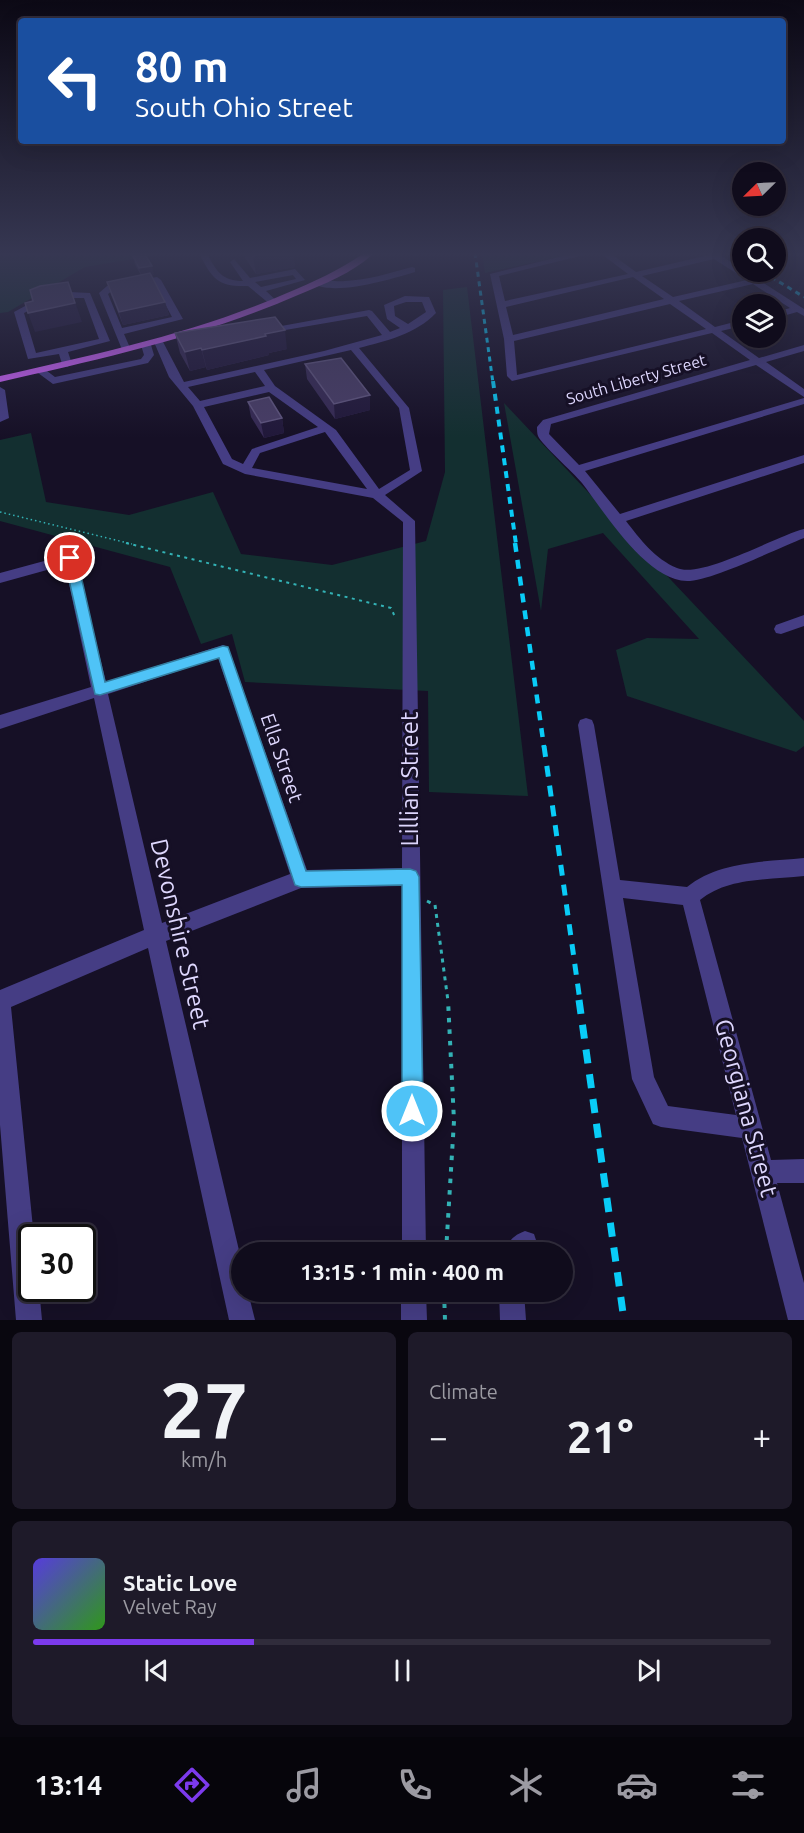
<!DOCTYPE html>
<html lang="en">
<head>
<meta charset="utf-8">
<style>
	:root { --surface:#100c1c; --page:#1e1a29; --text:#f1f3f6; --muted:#9c9ba3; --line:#302c3b; --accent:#7c3aed }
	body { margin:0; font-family:Ubuntu,sans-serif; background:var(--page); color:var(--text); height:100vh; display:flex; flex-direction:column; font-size:22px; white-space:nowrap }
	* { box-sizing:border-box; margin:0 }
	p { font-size:20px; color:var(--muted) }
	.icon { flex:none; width:33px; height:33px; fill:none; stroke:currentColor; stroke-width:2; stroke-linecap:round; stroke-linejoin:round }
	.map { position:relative; height:1320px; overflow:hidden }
	.side { display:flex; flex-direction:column; gap:12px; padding:12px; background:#09070f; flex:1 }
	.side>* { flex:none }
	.guide { position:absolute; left:18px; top:18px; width:768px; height:126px; border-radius:6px; box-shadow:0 6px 24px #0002,0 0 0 2px var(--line); background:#1a4fa0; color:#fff; overflow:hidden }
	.needle { width:39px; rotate:246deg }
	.buttons { position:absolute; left:732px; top:162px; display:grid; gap:12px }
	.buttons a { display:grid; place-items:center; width:54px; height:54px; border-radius:50%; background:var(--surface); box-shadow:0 6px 24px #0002,0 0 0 2px var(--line); font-size:30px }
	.speed { position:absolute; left:18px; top:1224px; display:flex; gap:12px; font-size:30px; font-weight:700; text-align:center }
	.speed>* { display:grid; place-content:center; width:78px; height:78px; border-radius:50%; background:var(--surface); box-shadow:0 6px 24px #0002,0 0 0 2px var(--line); line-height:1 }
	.speed .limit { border:3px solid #111; border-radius:9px; background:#fff; color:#111 }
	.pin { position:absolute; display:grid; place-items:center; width:51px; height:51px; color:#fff; margin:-26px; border:3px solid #fff; border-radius:50%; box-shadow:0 2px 6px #0007 }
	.me { position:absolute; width:66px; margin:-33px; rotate:0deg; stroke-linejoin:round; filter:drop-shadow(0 0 4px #0008) }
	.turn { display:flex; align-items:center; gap:21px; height:126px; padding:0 18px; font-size:27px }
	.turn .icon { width:78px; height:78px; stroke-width:2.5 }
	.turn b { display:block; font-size:42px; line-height:51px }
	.big { font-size:45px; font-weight:700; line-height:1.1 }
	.side .widget { flex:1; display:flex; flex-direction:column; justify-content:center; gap:9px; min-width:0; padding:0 21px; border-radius:9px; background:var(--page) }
	.side .dial { align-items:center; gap:0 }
	.dial b { font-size:78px; line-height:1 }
	.song { display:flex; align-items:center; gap:18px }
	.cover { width:72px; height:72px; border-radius:9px; background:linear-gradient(135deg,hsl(250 70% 55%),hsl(110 70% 35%)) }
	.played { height:6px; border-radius:3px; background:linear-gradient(90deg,var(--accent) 30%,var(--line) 30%) }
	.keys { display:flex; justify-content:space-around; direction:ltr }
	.heat { display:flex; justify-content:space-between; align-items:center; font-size:33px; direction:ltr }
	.side .tiles { flex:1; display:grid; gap:12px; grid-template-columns:1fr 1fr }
	.widget:last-child { grid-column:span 2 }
	.trip { position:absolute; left:231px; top:1242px; width:342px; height:60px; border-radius:30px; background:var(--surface); box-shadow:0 6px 24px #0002,0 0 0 2px var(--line); font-weight:700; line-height:60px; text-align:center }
	.menu { display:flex; height:96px; justify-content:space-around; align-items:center; background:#06050b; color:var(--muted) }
	.menu .icon { width:42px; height:42px }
	.menu .selected { color:var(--accent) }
	.menu b { font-size:27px; color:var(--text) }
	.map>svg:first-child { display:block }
</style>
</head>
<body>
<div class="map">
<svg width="804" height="1320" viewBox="0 0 804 1320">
	<rect width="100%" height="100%" fill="#161026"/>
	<!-- green -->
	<path fill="#132f30" d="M0,253h150l1,3 -66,11 -77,45 -8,1z
		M482,253h95l-92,20z
		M467,287l61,509 -99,-4 -1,-101 -183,-9 -13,-48 -31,10 -31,-77 -170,-46v-81l31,-7 15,69 83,13 84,-23 28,62 91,11 94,-24 19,-69 -2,-182z
		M504,403l300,318v25l-8,6 -169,-56 -11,-46 31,-12 52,1 -96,-106 -55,16 -7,62z"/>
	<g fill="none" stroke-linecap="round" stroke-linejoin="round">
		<!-- path-far3 -->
		<path stroke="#33b2b5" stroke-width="1.5" stroke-dasharray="1.5 3" stroke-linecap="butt" d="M0,512l132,32"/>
		<!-- path-far2 -->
		<path stroke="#33b2b5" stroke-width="2" stroke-dasharray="3 4.5" stroke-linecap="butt" d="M126,543l265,65 4,9"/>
		<!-- path-far1 -->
		<path stroke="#33b2b5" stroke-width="3" stroke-dasharray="4 5" stroke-linecap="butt" d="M427,901l8,4 13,96"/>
		<!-- path -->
		<path stroke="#33b2b5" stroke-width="4" stroke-dasharray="4.5 7" stroke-linecap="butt" d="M446,1252l8,-131 -6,-121
			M444,1292l1,28"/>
		<!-- minor -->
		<path fill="#453d84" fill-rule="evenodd" d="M199,253h8c9,18 15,28 36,28l-13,-19 4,-3 16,19 45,-9 10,11 -39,11 13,12 -8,2 -23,-19c-30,1 -36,-7 -49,-33zM293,275l3,4 -35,8 -6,-5z
			M410,253h9v1l-4,2z
			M575,253h17l-93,23 6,25 123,-27 -28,-21h10l26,19 73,-17 -2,-2h10l87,56v7l-7,-4 -21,6v-6l14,-4 -37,-24 -74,17 36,26 27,-7v6l-21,5 38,27 45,-13v6l-38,11 38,27v8l-48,-32 -205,59 -2,10 30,31 225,-67v6l-219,67 35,43 184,-59v8l-178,58c14,18 29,38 51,47 24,11 99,-32 127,-39v9c-26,10 -92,43 -117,43 -41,-1 -82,-68 -105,-98 -9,-11 -40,-38 -44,-47 -1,-2 -1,-7 -1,-9l6,-7 207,-60 -38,-27 -200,48 -5,-5 -3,-37 -14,-65zM714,259l33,21 -74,17 -31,-21zM633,277l31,22 -151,36 -7,-28zM670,304l36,25 -189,46 -3,-34z
			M412,267l3,1v4c-24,7 -82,25 -103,11 7,-5 23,-1 33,-2 23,-1 45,-8 67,-14z
			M157,277l4,3 22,39 -59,15 7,16 -8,2 -24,-59 8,-7zM154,283l18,34 -50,11 -14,-34 5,-4z
			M69,292l21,1 20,48 -42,11 4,12 -5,3 -5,-3 -3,-10 -31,5 -14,-47 26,-14zM69,298h15l15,41 -63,14 -12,-40 22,-11z
			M405,296l24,1 7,16c-20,21 -50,28 -77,35l50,60 13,63 -37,24 30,26 11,731h-24v-366l-101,2 -135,53 76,322v29h6l7,28h-26l-81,-372 -137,59 23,231h-2v50h7l3,32h-26l-16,-195v-135l144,-60 -50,-232 -94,31v-14l91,-28 -26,-122 -65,18v-10l70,-19 5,2 31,126 117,-37 5,2 79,223 95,-2 1,-346 -30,-24 -128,-24 -22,-10 -30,-58 -24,-29 -15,-35 8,-2 22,42 140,-31 58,-16 -15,-19 -105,18v-4l3,-1 104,-19 3,1 18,21 10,-4 -13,-9 -3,-14zM406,302h16l4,10 -18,12 -13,-8 -1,-10zM351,350l48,58 11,62 -31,19 -43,-59 -61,-44 -11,-16zM255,372l10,14 -65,15 -12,-14zM269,392l49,35 -66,22 -9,15 -11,-5 -28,-52zM325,432l42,57 -115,-21 8,-15zM218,658l72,216 -128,49 -54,-229z
			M146,342l5,3 3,10 -6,8 -95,21 -19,-14 9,-2 12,9 86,-18 3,-4 -3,-10z
			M0,387l5,3 4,28 -9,4z
			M804,615v11l-23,8 -5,-1 -2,-4 2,-4z
			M586,718l6,2 2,5 26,155 67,7c32,-26 77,-25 117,-29v18c-35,4 -76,1 -104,24l71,260 33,-1v24h-27l27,100v37h-16l-46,-182 -81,-11 -8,-3 -21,-45 -54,-354 2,-5zM623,898l60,7 53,210 -68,-9 -14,-29z
			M525,1231l9,3 3,9 -4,9h-28c3,-11 9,-17 20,-21z
			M401,1292h25l1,28h-26z
			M499,1292h25l2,28h-26z"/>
		<!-- major -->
		<path fill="#cd61fa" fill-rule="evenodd" d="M364,253h10c-21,20 -50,31 -76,42 -96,42 -197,64 -298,87v-6c97,-22 195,-43 287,-83 26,-11 53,-23 77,-40z"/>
		<!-- rail-far4 -->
		<path stroke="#09ccf7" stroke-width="3" stroke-dasharray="5 4.5" stroke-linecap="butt" d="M475,253l18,130
			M734,253l8,6
			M763,272l41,25"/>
		<!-- rail-far3 -->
		<path stroke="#09ccf7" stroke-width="4" stroke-dasharray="7 6" stroke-linecap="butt" d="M493,381l23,163"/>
		<!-- rail-far2 -->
		<path stroke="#09ccf7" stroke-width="4.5" stroke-dasharray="9 8" stroke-linecap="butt" d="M515,543l29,204"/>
		<!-- rail-far1 -->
		<path stroke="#09ccf7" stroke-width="5" stroke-dasharray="11 9" stroke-linecap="butt" d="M544,746l36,255"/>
		<!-- rail -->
		<path stroke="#09ccf7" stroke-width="7" stroke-dasharray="14 11" stroke-linecap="butt" d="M579,1000l45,320"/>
	</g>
	<!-- wall -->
	<path fill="#362a54" d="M244,253h49l2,14 -39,7 -11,-16z
		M133,256l21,19 -3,1 14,26 4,13 -46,10 -12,-30 -4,-13 34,-7 -6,-10z
		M175,333l112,16 -18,4v2l-62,15 -1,-3 -16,4 -10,-18z
		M305,364l65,31v15l-35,9 -28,-40z
		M248,402l34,16 2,15 -20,5 -13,-21z"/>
	<!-- shaded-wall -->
	<path fill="#21183a" d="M266,253h27l2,14 -39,7 -3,-18z
		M152,266l2,9 -12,2 -3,-9z
		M68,282l14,40 -47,10 -7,-19z
		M165,302l4,13 -46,10 -4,-13z
		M285,330l2,19 -18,4v2l-62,15 -5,-20z
		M201,348l5,19 -16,4 -5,-19z
		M370,395v15l-35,9 -1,-15z
		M282,418l2,15 -20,5 -3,-15z"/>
	<!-- building -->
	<path fill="#483d66" stroke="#5f557e" stroke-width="1.5" d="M251,253h15l-13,3z
		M145,254l7,12 -13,2 -6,-12z
		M150,273l15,29 -46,10 -12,-30z
		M68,282l7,21 -47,10 -3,-10 8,-2 -3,-11 10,-4z
		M275,317l10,13 -20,4 1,2 -64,14 -1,-2 -16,4 -10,-19z
		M341,358l29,37 -36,9 -29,-40z
		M269,397l13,21 -21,5 -13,-21z"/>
	<!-- sky -->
	<linearGradient id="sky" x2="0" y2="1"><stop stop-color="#0c0915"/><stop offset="0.58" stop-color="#363752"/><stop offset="1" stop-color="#363752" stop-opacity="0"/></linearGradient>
	<rect width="804" height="438" fill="url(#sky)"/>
	<!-- route -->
	<path fill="#4fc3f7" stroke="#337fa1" stroke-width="1.5" d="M70,554l7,4 28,124 118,-36 5,1 78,224 104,-2 6,2 3,6 4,234 -3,7 -8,3 -7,-3 -3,-7v-226l-101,2 -6,-2 -76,-227 -119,37 -5,-1 -31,-136z"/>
	<g text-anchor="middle" stroke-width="6" stroke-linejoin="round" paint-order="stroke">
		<!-- far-street labels -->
		<g font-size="16" fill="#ded7fe" stroke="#161026">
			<text transform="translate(636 379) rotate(-16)" y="6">South Liberty Street</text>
		</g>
		<!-- street labels -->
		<g font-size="20" fill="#ded7fe" stroke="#161026">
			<text transform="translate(282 758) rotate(71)" y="7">Ella Street</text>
		</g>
		<!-- near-street labels -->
		<g font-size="24" fill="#ded7fe" stroke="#161026">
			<text transform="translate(410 779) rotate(-90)" y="8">Lillian Street</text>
			<text transform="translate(180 934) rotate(77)" y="8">Devonshire Street</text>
			<text transform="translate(746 1108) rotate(75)" y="8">Georgiana Street</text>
		</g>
	</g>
</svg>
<div class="buttons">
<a><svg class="needle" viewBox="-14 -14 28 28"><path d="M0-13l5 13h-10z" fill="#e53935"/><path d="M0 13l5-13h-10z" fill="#9c9ba3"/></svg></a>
<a><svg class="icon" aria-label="search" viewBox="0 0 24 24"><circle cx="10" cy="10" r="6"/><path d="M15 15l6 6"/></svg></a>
<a><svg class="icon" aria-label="layers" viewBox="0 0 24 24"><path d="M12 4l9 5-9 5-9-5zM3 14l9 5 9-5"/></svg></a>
</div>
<div class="speed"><div class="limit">30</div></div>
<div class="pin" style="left:70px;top:558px;background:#d93025"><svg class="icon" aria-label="arrive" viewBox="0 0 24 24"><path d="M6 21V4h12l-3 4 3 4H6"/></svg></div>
<svg class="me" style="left:412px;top:1111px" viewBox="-20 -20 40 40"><circle r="17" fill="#4fc3f7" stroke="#fff" stroke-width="3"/><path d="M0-11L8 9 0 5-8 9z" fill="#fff"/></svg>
<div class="trip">13:15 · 1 min · 400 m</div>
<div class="guide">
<div class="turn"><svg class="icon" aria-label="left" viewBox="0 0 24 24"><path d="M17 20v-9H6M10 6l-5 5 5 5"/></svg><div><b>80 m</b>South Ohio Street</div></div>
</div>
</div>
<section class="side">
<div class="tiles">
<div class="widget dial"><b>27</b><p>km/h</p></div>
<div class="widget"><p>Climate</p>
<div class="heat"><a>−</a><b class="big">21°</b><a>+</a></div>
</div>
<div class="widget">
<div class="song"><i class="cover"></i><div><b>Static Love</b><p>Velvet Ray</p></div></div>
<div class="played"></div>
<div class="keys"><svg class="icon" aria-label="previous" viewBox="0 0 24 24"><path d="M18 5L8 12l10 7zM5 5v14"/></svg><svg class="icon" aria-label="pause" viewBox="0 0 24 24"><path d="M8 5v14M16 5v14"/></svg><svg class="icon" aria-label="next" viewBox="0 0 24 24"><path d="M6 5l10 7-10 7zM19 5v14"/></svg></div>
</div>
</div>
</section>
<nav class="menu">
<b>13:14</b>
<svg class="icon selected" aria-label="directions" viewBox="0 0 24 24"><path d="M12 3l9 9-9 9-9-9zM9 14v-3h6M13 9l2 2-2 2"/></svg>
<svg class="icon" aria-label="music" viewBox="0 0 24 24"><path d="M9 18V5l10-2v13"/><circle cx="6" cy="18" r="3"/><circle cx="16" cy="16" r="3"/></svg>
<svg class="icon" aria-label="phone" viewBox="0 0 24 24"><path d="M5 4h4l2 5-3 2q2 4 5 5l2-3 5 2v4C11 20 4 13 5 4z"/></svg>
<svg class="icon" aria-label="climate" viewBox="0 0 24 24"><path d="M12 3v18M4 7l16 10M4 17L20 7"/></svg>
<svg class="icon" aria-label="car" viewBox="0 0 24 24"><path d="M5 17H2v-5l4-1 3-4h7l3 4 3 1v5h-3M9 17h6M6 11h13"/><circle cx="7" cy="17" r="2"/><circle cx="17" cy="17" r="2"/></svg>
<svg class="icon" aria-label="filters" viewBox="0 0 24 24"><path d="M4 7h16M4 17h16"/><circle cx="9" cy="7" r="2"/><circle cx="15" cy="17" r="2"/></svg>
</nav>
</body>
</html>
